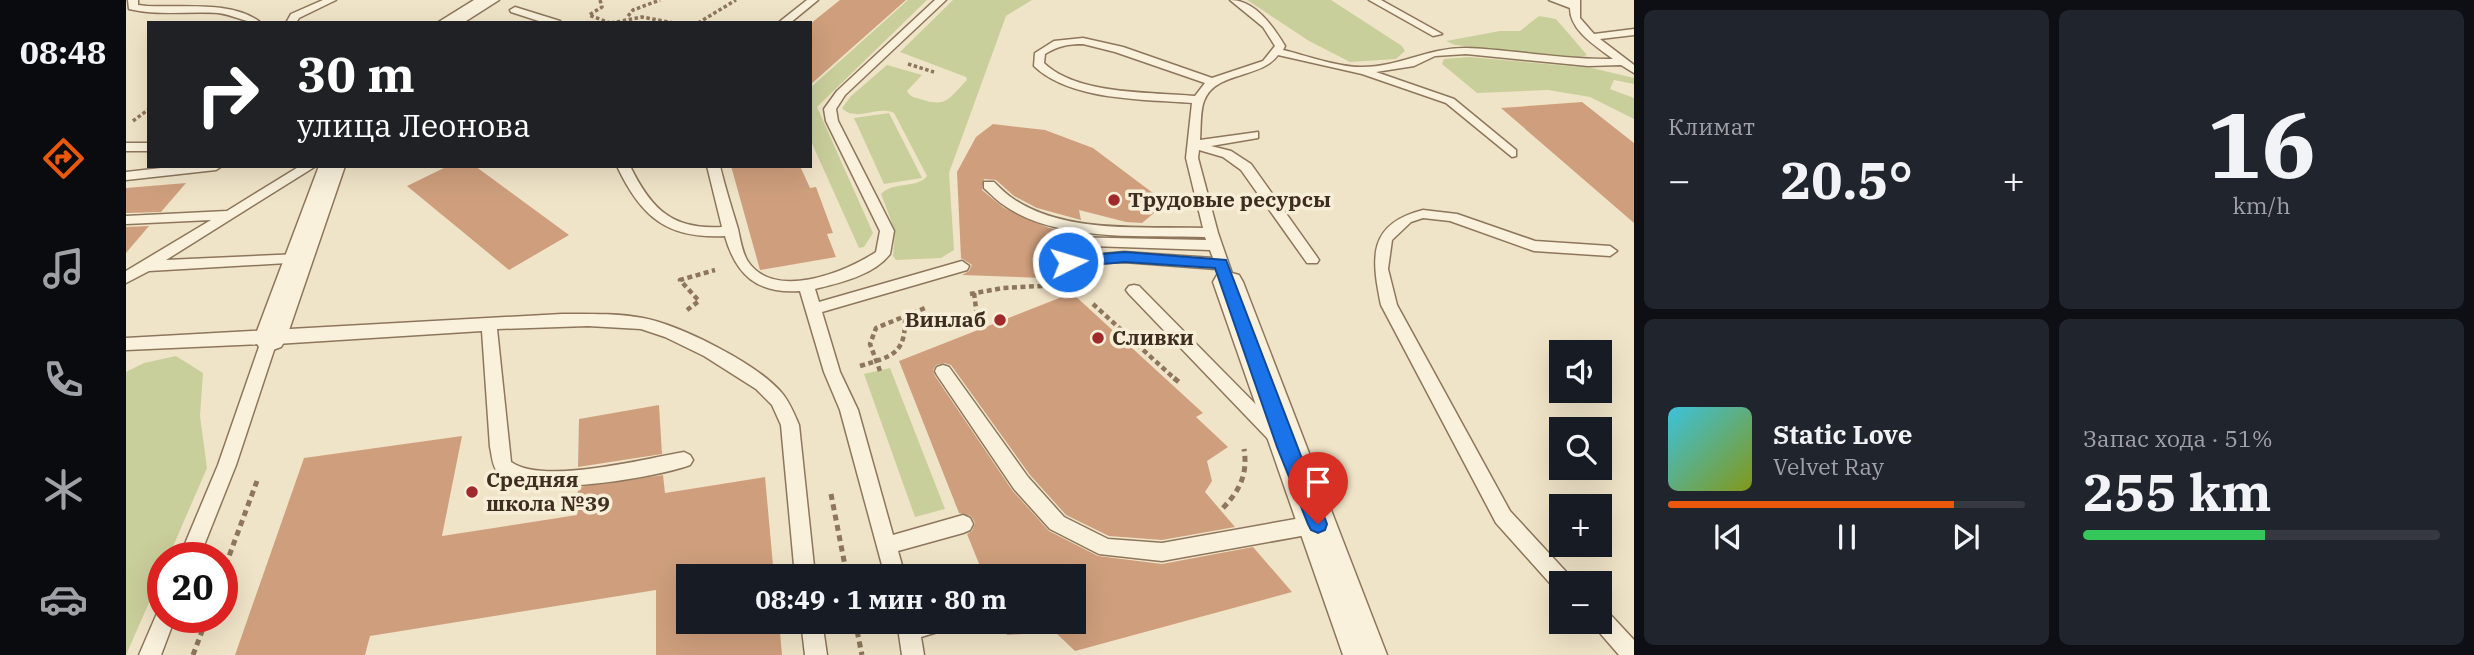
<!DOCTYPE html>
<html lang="ru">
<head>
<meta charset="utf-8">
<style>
	:root { --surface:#171b24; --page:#20242c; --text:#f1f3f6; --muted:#9ea1a6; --line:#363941; --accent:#ea580c }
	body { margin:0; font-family:"IBM Plex Serif",serif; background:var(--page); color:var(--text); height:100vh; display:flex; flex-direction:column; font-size:26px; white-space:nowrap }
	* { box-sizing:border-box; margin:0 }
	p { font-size:23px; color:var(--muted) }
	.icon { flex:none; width:38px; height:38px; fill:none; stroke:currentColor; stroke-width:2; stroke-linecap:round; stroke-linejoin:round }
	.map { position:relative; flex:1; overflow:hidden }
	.side { display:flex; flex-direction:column; gap:10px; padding:10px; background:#0d0f14; width:840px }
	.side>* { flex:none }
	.banner { position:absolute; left:21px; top:21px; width:665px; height:147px; border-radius:0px; box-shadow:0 7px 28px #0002; background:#202124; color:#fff; overflow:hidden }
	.controls { position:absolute; left:1423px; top:340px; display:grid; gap:14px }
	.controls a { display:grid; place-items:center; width:63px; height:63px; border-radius:0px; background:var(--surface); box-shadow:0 7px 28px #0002; font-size:35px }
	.speed { position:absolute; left:21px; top:542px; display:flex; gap:14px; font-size:35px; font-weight:700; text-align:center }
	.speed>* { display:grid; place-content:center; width:91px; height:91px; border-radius:50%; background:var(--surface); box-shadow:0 7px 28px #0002; line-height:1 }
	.speed .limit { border:10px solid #d22; background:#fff; color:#111 }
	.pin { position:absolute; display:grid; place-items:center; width:60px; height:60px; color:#fff; margin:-72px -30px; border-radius:50% 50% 50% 0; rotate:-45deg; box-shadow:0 0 7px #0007 }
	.pin .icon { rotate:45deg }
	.me { position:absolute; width:77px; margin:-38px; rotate:85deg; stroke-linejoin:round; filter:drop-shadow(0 0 5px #0008) }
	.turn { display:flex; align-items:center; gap:24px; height:147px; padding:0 35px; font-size:32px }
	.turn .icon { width:91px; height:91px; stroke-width:2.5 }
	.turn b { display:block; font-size:49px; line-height:60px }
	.big { font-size:52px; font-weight:700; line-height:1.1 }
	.side .tile { flex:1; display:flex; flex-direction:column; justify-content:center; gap:10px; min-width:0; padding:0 24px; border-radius:10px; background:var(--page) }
	.side .dial { align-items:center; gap:0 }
	.dial b { font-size:91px; line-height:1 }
	.song { display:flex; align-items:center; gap:21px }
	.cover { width:84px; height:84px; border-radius:10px; background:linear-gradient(135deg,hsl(190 70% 55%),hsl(70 70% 35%)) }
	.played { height:7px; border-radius:4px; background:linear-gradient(90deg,var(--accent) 80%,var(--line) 80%) }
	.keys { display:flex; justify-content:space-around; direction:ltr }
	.heat { display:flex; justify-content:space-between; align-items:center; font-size:38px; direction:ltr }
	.charge { height:10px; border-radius:5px; background:linear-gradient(90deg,#34c759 51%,var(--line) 0) }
	.side .tiles { flex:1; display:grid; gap:10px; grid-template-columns:repeat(2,1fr) }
	.trip { position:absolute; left:550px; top:564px; width:410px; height:70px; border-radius:0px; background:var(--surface); box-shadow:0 7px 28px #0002; font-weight:700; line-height:70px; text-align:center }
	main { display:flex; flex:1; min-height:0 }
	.dock { display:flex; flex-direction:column; width:126px; justify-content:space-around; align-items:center; background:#090b0e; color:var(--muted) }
	.dock .icon { width:49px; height:49px }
	.dock .on { color:var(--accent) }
	.dock b { font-size:32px; color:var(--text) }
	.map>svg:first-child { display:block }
</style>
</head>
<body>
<main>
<nav class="dock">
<b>08:48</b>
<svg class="icon on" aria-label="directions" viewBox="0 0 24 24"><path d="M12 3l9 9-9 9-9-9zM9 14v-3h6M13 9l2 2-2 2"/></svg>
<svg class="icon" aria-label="music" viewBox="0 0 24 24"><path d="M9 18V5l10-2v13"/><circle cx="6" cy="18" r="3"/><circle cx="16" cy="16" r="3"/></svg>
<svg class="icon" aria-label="phone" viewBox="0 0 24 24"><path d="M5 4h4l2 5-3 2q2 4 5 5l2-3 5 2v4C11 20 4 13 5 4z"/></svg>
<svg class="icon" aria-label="climate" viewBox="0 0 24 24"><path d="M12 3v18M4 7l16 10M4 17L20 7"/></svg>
<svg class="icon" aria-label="car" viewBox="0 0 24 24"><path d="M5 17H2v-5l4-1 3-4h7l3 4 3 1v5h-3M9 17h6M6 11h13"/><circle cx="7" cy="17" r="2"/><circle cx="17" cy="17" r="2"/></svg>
</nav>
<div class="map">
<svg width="1508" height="655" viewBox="0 0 1508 655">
	<rect width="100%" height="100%" fill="#f0e4c8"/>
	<!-- green -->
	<path fill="#c9cf9b" d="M782,0h19l-110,107 56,126 -9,14 -5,1 -49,-109v-51z
		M827,0h79l-26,16 -57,157 5,77 -13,8 -45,2 -3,-4 2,-25 -14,-37c12,-13 36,-5 46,-18l-33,-63c-17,-8 -38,10 -52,-5l9,-12 36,-31 35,10 -15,16c3,6 7,6 13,8 27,9 28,0 47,-19l-1,-3 -66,-25z
		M1121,0h84l71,46 3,5 -9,8 -46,3 -41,-21z
		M1413,16l17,3 31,36c-19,8 -106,-8 -132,-10l-9,-4 54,-10h20z
		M1343,57l123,11 42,10v6l-20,-4 -4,9 24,9v21l-44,-22 -42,-7 -71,3 -35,-29 2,-5z
		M763,113l33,65 -38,6 -30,-66z
		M50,356l27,17 -3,43 7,52 -39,90h-5v13l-37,84v-283l18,-9z
		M764,368l55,141 -30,8 -51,-143z"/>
	<!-- building -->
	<path fill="#cf9f7d" d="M714,0h66l-96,85v-61z
		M1456,102l52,41v80l-133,-115z
		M867,124l52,6 48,18 60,45 7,15 -18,15 -16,-1 -47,-12 2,10 -44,-12 -23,-12 -18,-16 -12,-1 -2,11 22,18 45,20 35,7h-19l-8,6 2,5 7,2 1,7 -6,3 -2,5 10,4 2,12 -109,-4 7,-4 3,-6 -11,-7 -4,-86 19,-35z
		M322,166h27l94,69 -60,35 -102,-84z
		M605,166h69l10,22 6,-1 17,46 -6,1 9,23 -76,13z
		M60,183l-25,29 -35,1v-25z
		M23,226l-23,27v-26z
		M946,293l131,120 -7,4 32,30 -21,14 5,20 -7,11 30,35 -73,13 -53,-4 -43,-21 -36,-40 -79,-110 -7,-2 -8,2 -3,5 2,6 77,114 37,41 49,25 64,8 91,-17 39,45 -217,59 -20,-19 -48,3 -5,-14h71v-45h-89l-17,-42 5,-3 3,-8 -4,-7 -12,-3 -60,-152z
		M533,405l3,49 -84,13 1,-48z
		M336,436l-20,100 135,-21 1,-28 85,-12 2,18 100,-16 9,99h-86v45h91l3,34h-126v-65l-286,46 -5,19h-130l69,-197z"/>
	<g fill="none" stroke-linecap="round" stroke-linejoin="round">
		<!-- lane casing -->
		<g stroke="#8d765c" stroke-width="3">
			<path id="lane" d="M2,0h10v5l9,1c34,2 87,-6 114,17 -15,0 -27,-8 -43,-10 -29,-2 -59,3 -89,-4z
				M197,0h13l-37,18 -3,5h-10l5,-9z
				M681,0h11l-28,23h-12z
				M809,0h11l-101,95 -9,14 2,12 56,110 -4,23c-16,21 -50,29 -75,35l4,13 143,-41 7,5 -2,4 -145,42 18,60 18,38 35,125 70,-20 7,3 3,6 -3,6 -7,3 -65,18 7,25h-20l-45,-166 -16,-38 -24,-81c-43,3 -64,-16 -75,-55 -58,3 -84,-19 -108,-70h13c21,43 42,64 92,61l-15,-61h13c5,21 12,43 18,63 2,9 4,22 9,31 26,42 99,12 129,-8l4,-21 -54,-110 -2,-12 13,-18z
				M1104,0c25,0 43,26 55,46l-2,4c21,5 58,18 79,17 38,0 67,-20 105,-19 49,2 97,12 146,11 -17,-13 -43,-28 -43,-51l-21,-8h31v18l14,16 40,-5v6l-34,4 34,26v8l-13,-8 -33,1 -122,-12 -31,2 -21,10 -38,6 78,27 62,51v6l-4,1 -66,-54 -84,-29 -84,-19c-17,24 -63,16 -74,46 -4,10 -3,27 -4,39l58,-8v6l-47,8 20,5 20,13 66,93 2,3 -2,3h-10l-66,-93 -18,-13 -24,-7 -1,8 20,75 17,49 -2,4h-10l-7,-17 -92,-7 -61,3 -2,-3 2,-3 5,-2 56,-5 89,6 -3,-8 -149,-5 -2,-3 2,-3 5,-2 140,3 -1,-3c-62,-2 -147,5 -200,-31 -8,-5 -14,-12 -21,-18v-6h10c6,6 13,13 21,18 53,34 128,26 188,28l-17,-70 6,-55c-48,-4 -122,-2 -158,-37l1,-13 19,-12 29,-3 40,9 89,31 51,-17 12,-15 -12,-19zM957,44l32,8 90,31 -10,13c-44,-4 -118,-1 -151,-33l1,-9c13,-8 23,-10 38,-10z
				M1243,0h12l61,34 -9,2z
				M389,7l45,14 1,2h-16l-34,-11 -1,-2z
				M0,143h23v8h-23z
				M53,166h43l-6,4 -90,10v-8z
				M174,166h16l-150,94 133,-6 7,5 -2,3 -155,9 -23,12v-12l85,-51 -85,4v-8l101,-5z
				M1297,210l34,4 78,27 75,5 7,5 -7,5 -76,-5 -84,-30 -27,-3 -12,4 -19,18 -4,29 9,36 113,206 60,65 3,7h-12v9l-5,-2 -60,-67 -115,-218c-10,-48 -13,-81 42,-95z
				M1008,285l5,1 142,144 3,5 -3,5 -6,2 -6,-2 -140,-146 -3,-4 3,-4z
				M436,314c26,0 55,-1 81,4 37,7 113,45 138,74 8,9 13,21 18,33l16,151h-20l-14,-151 -9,-20 -16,-16 -52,-33 -39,-19 -24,-8 -53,-3 -91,3 14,133c32,23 133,-3 173,-10l6,3 3,5 -3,5c-35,13 -165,35 -192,8 -6,-7 -6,-18 -8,-26l-8,-116 -206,13 -40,121 -37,93h-20l39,-93 42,-121 -134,6v-12z
				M817,365l6,2 79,110 36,40 44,22 54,4 156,-28 7,3 3,6 -3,6 -7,3 -156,28 -63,-7 -49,-25 -36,-40 -77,-114 -2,-4 2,-4z
				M1474,608l7,3 27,29v15h-15l-26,-30 -2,-4h9z
				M37,609v9h12l-14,37h-22l19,-44z
				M675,621h21l5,34h-22z
				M771,621h57l-3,7 -30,9 3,18h-22z"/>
		</g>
		<!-- street casing -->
		<g stroke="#8d765c" stroke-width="3">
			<path id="street" d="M348,0h25l-36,23h-26z
				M193,166h26l-59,173 -5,8 -11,4 -11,-4 -5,-8z
				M1102,272l11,3 4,7 144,373h-44l-130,-373 4,-7z"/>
		</g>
		<!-- path-far2 -->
		<path stroke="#8d765c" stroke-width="3.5" stroke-dasharray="3.5 2.5" stroke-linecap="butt" d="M474,0l2,7 -13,8 21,8
			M502,16l5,-6 27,-10
			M485,23l31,-6 32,6
			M572,23l38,-23
			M782,64l26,8
			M7,121l16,-12"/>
		<!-- path-far1 -->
		<path stroke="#8d765c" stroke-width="4.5" stroke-dasharray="5 3.5" stroke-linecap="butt" d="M848,293l4,31
			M844,294l33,-6 56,-3
			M967,304l83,76
			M561,310l12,-9 -19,-21 35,-10
			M734,366c33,-10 46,-12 45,-50
			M754,371l-10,-27 6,-16 49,-20"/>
		<!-- path -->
		<path stroke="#8d765c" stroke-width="5" stroke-dasharray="6 4.5" stroke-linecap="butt" d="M1048,378l6,5
			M705,494l16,82
			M1097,508c17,-18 25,-34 21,-59
			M96,575l35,-94
			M729,621l7,34
			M67,655l14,-37"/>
		<!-- lane -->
		<use href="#lane" fill="#faf1dc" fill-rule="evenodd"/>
		<!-- street -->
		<use href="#street" fill="#faf1dc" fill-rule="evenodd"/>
	</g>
	<!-- route -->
	<path fill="#1a73e8" stroke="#114b97" stroke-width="2" d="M999,252l101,8 101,264 -2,6 -7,3 -7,-3 -3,-6 -31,-77 -62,-179 -90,-6 -57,5 -7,-5 7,-5z"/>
	<!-- markers -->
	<g fill="#9e2a2b" stroke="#f7eed8" stroke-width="2.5">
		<circle cx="988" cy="200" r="7"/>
		<circle cx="874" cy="320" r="7"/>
		<circle cx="972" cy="338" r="7"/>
		<circle cx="346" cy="492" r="7"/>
	</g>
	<g text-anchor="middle" stroke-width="7" stroke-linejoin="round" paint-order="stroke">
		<!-- poi labels -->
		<g font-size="21" font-weight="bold" fill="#3d2e20" stroke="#f7eed8" text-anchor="start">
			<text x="1002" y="207">Трудовые ресурсы</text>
			<text x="860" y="327" text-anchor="end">Винлаб</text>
			<text x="986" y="345">Сливки</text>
			<text x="360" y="487">Средняя<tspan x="360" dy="24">школа №39</tspan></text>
		</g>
	</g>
</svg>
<div class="controls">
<a><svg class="icon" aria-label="sound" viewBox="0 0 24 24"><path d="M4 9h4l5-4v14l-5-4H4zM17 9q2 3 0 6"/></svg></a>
<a><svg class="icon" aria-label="search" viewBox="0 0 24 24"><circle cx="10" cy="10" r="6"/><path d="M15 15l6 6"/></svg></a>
<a>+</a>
<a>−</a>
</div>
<div class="speed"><div class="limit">20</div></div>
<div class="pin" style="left:1192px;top:524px;background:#d93025"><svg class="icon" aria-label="arrive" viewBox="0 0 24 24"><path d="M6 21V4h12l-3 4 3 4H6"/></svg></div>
<svg class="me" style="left:942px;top:262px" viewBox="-20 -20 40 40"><circle r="17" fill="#1a73e8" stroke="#fff" stroke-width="3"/><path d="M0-11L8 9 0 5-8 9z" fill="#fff"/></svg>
<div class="trip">08:49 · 1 мин · 80 m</div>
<div class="banner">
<div class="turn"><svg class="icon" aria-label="right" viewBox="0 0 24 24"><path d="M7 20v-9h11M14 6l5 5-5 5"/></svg><div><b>30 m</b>улица Леонова</div></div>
</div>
</div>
<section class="side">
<div class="tiles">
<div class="tile"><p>Климат</p>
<div class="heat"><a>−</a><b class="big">20.5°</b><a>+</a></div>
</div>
<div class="tile dial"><b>16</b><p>km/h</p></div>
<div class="tile">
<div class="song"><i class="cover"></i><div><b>Static Love</b><p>Velvet Ray</p></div></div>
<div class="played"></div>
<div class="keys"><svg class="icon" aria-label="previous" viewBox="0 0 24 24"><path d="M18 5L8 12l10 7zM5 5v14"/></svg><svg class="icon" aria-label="pause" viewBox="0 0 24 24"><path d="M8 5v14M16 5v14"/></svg><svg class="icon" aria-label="next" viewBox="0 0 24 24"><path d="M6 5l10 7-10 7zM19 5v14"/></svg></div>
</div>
<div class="tile"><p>Запас хода · 51%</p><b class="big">255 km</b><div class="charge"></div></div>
</div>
</section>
</main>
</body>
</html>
